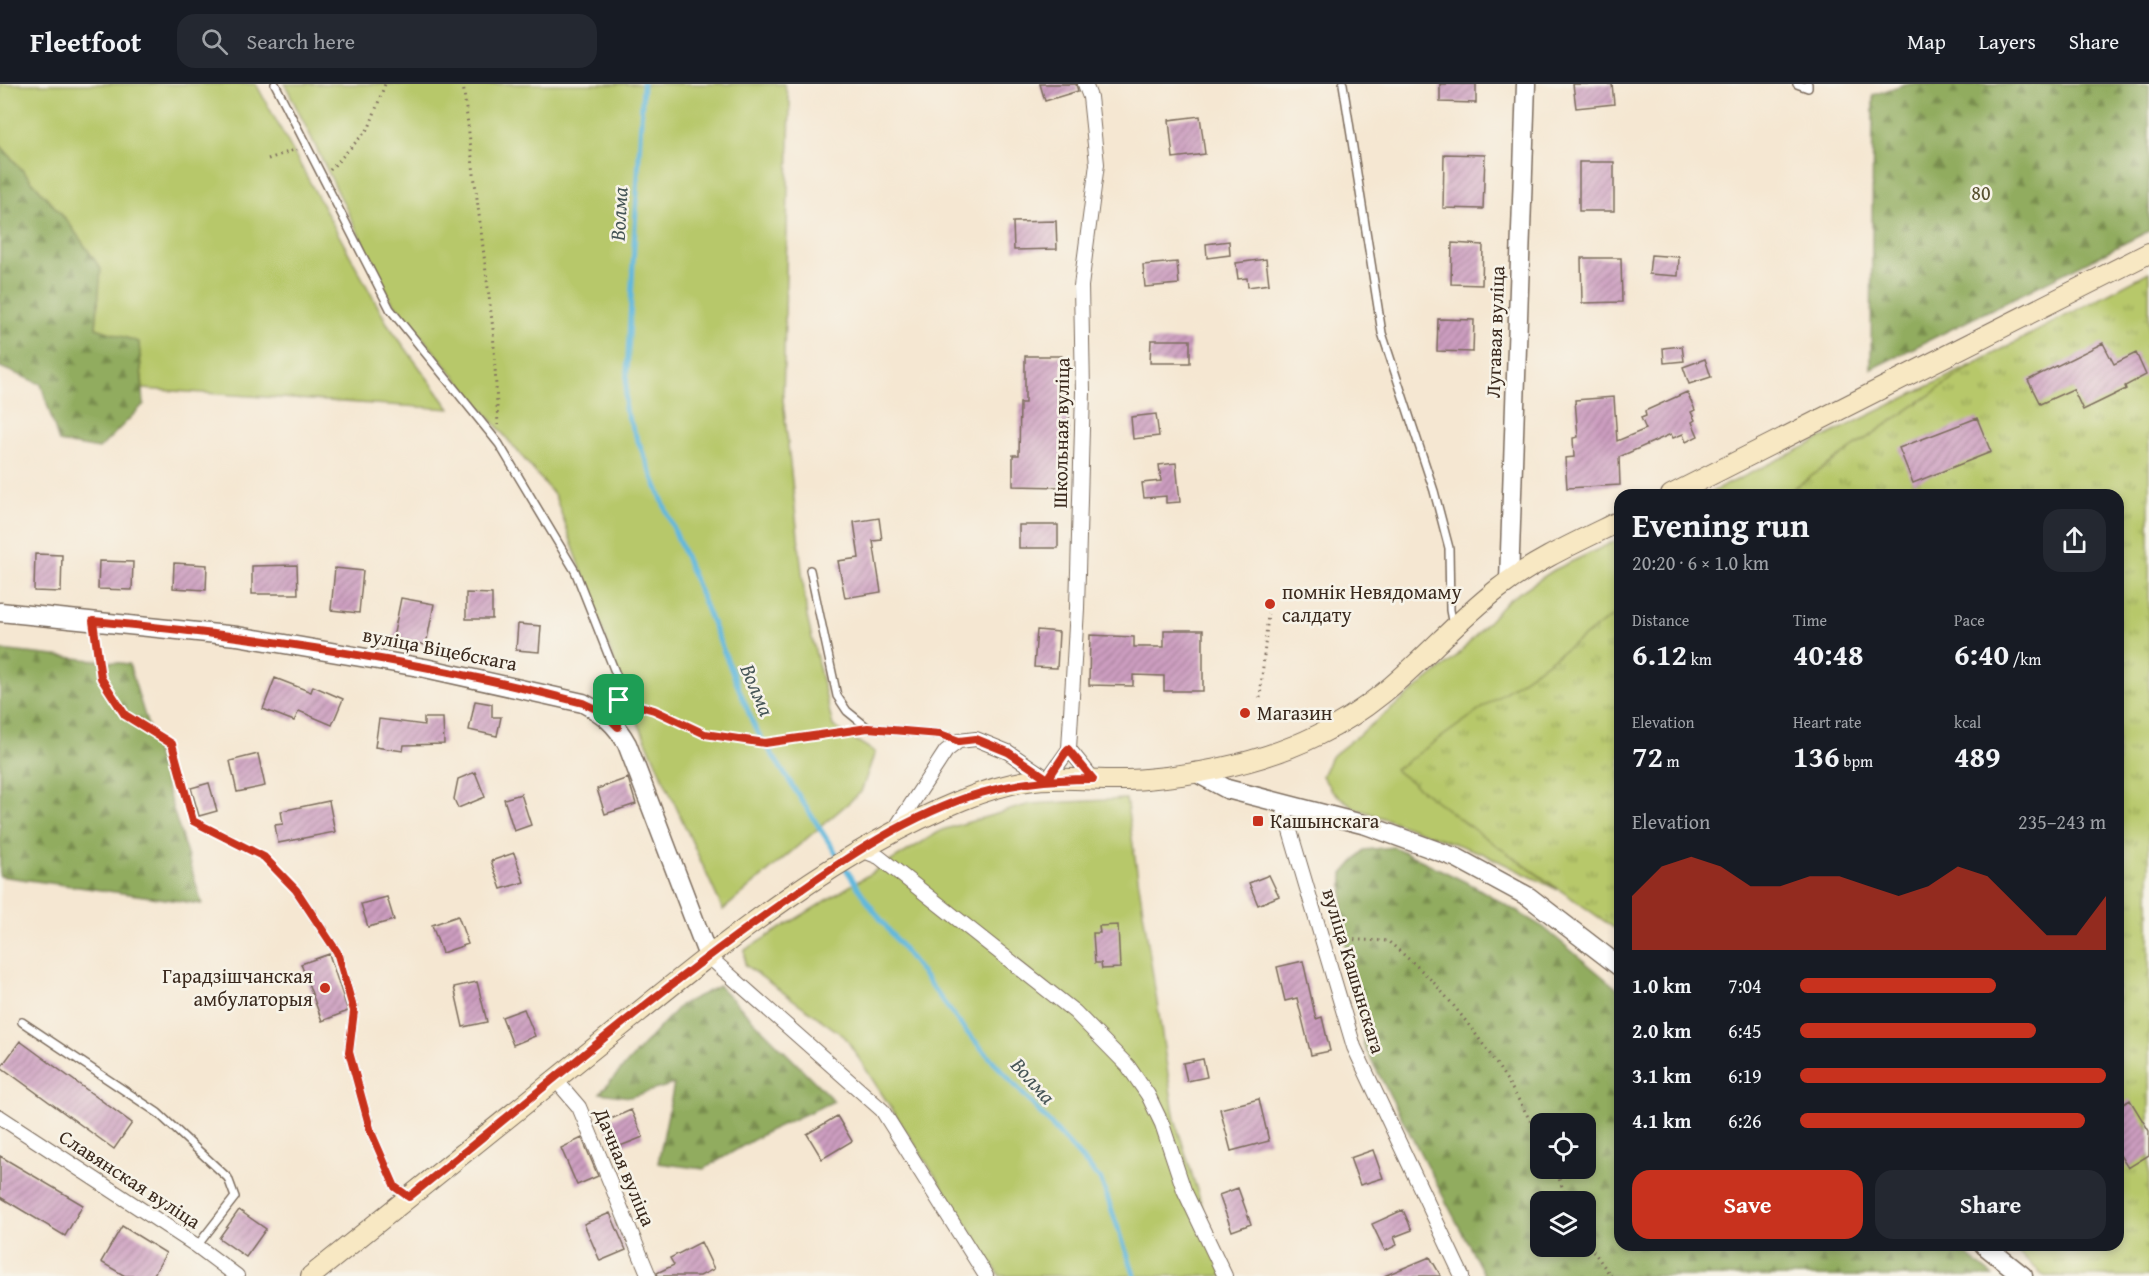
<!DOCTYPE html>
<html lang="en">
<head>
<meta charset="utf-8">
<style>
  body { margin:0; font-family:"Gentium Book Plus",serif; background:#242831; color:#f1f3f6; height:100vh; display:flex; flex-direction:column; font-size:22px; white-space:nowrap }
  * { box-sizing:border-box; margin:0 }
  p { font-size:20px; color:#9ea1a6 }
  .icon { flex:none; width:33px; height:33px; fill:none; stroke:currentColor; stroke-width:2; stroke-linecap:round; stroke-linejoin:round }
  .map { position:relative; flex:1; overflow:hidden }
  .sheet { position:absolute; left:1614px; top:405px; width:510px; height:762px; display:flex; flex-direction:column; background:#171b24; border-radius:18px; box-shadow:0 3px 9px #0003 }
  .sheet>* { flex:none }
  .buttons { position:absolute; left:1530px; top:1029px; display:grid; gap:12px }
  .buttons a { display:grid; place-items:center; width:66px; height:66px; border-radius:12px; background:#171b24; box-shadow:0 3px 9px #0003; font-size:30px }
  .pin { position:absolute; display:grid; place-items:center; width:51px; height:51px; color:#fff; margin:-26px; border-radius:12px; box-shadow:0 3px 9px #0006 }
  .round { display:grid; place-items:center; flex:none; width:63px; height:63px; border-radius:18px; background:#242831 }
  .summary { display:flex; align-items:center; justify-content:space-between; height:102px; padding:0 18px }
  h1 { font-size:33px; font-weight:600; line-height:45px }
  .metrics { display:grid; grid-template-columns:repeat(3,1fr); gap:9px; height:102px; padding:6px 18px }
  .metrics div { display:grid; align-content:center }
  .metrics b { font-size:30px; font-weight:600 }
  .metrics small { font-size:16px; font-weight:400 }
  .metrics p { font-size:16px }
  .chart { height:168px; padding:12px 18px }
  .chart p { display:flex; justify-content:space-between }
  .chart svg { width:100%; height:108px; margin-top:6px; fill:#c8321e; opacity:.7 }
  .button { display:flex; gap:12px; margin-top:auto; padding:12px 18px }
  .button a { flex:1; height:69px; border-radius:18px; background:#c8321e; color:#fff; font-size:24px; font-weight:600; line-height:69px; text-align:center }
  .button a+a { background:#242831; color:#f1f3f6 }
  ul { padding:0 18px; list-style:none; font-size:20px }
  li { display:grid; grid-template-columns:96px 72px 1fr; align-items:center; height:45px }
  li i { height:15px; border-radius:8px; background:#c8321e }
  header { display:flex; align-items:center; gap:36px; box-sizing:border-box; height:84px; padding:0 30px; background:#171b24; border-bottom:2px solid #363941 }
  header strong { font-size:28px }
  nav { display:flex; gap:33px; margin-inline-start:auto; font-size:21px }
  .search { width:420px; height:54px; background:#242831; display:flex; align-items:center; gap:15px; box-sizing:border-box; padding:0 21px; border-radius:18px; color:#9ea1a6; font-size:22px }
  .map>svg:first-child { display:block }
</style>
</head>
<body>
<header>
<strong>Fleetfoot</strong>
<div class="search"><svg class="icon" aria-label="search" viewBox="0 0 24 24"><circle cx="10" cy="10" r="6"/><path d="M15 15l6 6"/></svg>Search here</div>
<nav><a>Map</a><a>Layers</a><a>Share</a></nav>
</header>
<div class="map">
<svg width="2149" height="1192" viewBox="0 0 2149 1192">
  <defs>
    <pattern id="forest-firs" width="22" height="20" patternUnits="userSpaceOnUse" patternTransform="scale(1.5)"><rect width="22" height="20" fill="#91ac5f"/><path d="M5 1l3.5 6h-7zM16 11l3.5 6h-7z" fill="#788c4e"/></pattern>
    <pattern id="park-tufts" width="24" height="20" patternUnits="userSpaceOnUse" patternTransform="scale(1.5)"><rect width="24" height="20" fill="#b7c86b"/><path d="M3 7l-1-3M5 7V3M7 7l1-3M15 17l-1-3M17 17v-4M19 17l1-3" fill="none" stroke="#96a357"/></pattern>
    <pattern id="building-hatch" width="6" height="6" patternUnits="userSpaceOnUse" patternTransform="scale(1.5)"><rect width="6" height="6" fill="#cc9dc0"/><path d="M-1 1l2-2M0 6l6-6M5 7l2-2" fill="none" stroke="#a7809b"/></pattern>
  </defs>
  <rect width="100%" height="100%" fill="#f7f3e8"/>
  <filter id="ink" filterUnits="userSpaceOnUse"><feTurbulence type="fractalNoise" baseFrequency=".0167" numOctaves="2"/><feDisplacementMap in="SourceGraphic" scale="12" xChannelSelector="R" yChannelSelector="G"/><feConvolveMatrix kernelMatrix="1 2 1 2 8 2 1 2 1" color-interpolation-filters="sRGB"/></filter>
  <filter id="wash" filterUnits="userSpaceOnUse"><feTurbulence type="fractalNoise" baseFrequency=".008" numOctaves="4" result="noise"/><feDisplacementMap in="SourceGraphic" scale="24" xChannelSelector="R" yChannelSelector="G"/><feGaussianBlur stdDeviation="1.35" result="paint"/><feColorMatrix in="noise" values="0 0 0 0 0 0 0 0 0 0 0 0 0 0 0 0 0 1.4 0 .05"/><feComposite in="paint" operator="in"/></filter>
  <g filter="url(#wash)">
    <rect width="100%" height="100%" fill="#f5e7d2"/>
    <!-- green -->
    <path fill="#b7c86b" stroke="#797944" stroke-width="1.5" d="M0,0h256l131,239 63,86 -307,-20 -5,-47 -42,-14 4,-59 -32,-47 -68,-77z
      M285,0h499l6,19 -7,297 24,217 26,109 42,26 -14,40 -138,118 -95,-209 -73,-205 -164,-196z
      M1978,278l-194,133h-78z
      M1620,455v72l-224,159 162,120 -74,-36 -129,-46 -23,-17 -10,-15 9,-19 124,-99 53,-58 46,-30z
      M1126,715l49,321 49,156h-224l-155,-239 -100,-72v-15l197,-120 88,-26z"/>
    <!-- forest -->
    <path fill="url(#forest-firs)" stroke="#666b3e" stroke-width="1.5" fill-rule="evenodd" d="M1905,0h244v147l-278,138 2,-274z
      M0,61l68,77 33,47 -5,59 43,14 5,62 -45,45 -40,-7 -18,-58 -41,-17z
      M0,566l129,14 73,240 -202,-28z
      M1394,763l80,39 69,41 77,64v254h334l39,31h-508l-121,-230 -22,-121 1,-51 21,-24zM1540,1040h46v44h-46zM1540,1118h46v44h-46z
      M719,902l115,115 -66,30 -64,38 -46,-6 16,-79 -44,13 -30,-4 80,-88z"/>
    <!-- park -->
    <path fill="url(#park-tufts)" stroke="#797944" stroke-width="1.5" d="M2149,188v1004h-104l-37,-31h110v-750h-334l194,-133z
      M1620,527v321l-147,-103 -78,-59z"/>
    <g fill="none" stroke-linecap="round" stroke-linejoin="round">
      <!-- stream -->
      <path stroke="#60b8dd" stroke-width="5" d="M643,0l-18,325 130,319 84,130
        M844,782l25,38 95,125 137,151 34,96"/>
    </g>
    <g id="blocks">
      <!-- building -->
      <path fill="url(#building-hatch)" d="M1040,0h36l2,7 -33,10z
        M1440,0h36v19l-36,-1z
        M1573,0h39l2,20 -38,4z
        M1200,32l5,38 -32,4 -4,-38z
        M1444,70l41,1 -2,54 -40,-1z
        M1579,78h35v49h-35z
        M1056,137l1,28 -43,1 -1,-28z
        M1229,157l1,14 -23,3 -1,-14z
        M1452,159l31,2 -1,40 -31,-1z
        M1651,171l28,2 -1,19 -29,-2z
        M1581,174h40l1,44 -40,1z
        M1266,175l3,25 -21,3 -1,-9 -9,1 -2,-16z
        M1177,178l2,22 -34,3 -2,-22z
        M1438,235l36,1 -1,32 -36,-1z
        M1151,256h39v23h-40z
        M2103,259l11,21 22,-11 10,22 -21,11 1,3 -43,21 -10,-21 -33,15 -12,-24z
        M1682,262l2,15 -20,2 -1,-15z
        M1025,272h37v47h7v33h-7v51l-49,-1v-31h6l1,-52h5z
        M1705,275l6,18 -22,7 -6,-17z
        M1687,308l8,18 -4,2 4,8 -3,2 6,14 -12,6 -3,-8 -10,4 -2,-4 -52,23 1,28 -53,3 -2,-30 9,-1 -1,-19 5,-1 -3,-37 39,-3 3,44 29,-12 -5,-11 5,-2 -1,-5z
        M1156,330l3,22 -26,3 -2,-22z
        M1977,334l14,34 -78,31 -14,-35z
        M1176,379l4,39 -14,1v-7l-22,2 -2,-15 19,-2 -2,-16z
        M879,434l3,22 -9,1 8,51 -36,6 -7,-37 21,-3 -5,-36z
        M1019,441h39v23h-39z
        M35,470l27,1 -1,37 -27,-1z
        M99,477l34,1 -1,28 -34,-1z
        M174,479l33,2 -1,25 -33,-2z
        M297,481l1,29h-46v-28z
        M335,484l28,3 -4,42 -28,-3z
        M466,509l26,1v25h-26z
        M401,514l33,6 -8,41 -33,-7z
        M518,540l23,2 -2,26 -23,-2z
        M1037,546l22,2 -2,36 -23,-1z
        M1164,546h39v61h-39v-15l-31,-1v11l-44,-1 1,-50 44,2v10h30z
        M275,594l36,14 2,-6 30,13 -11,26 -33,-14 -5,10 -31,-12z
        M475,617l17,3v13h9l-4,19 -28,-6z
        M424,634h19l1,26 -40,1 -1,6 -28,-4 4,-28 45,6z
        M258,670l7,32 -28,6 -7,-31z
        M475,688l10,25 -27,11 -4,-9 4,-20z
        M628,694l8,26 -31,10 -8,-25z
        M209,699l8,28 -18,5 -8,-28z
        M521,710l10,31 -17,6 -10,-32z
        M329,717l6,31 -57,11 -3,-18 8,-1 -2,-13z
        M514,769l10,29 -23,7 -10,-28z
        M1269,791l10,21 -21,9 -9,-22z
        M387,813l7,23 -26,7 -7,-23z
        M458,832l10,28 -26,9 -10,-28z
        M1118,841l2,43 -18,1 -1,-6h-6l-2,-30h7l-1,-7z
        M329,870l19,57 -26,10 -21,-57z
        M1303,877l13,58 6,-2 8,34 -19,4 -14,-57 -12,3 -8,-34z
        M477,898l10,40 -24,5 -9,-40z
        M524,925l11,27 -22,9 -11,-28z
        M20,957l112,82 -18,26 -113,-82z
        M1203,975l4,18 -20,4 -4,-18z
        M1259,1015l10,42 -38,10 -11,-42z
        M2130,1016l19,31v24l-21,13 -10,-16v-45z
        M631,1026l12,27 -28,11 -11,-26z
        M837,1032l15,25 -30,18 -15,-25z
        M582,1054l16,38 -21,9 -16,-37z
        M1373,1066l10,28 -23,7 -10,-27z
        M0,1072l83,49 -18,31 -65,-39z
        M1238,1104l13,36 -19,7 -13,-36z
        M239,1126l27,19 -20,28 -27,-19z
        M1403,1126l9,20 -18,7 3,8 -12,6 -13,-27z
        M610,1129l16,37 -26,11 -16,-37z
        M122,1142l44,27 -13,23h-28l-24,-14z
        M701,1158l13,27 -14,7h-42l-1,-3 17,-8 -4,-7z
        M1430,1173l11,19h-57z"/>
    </g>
  </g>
  <g filter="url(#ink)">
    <use href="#blocks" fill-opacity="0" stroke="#7c6c5d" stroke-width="1.5"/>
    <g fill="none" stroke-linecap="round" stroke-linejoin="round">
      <defs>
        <path id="service" d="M275,0l115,225 109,135 76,127 42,106 1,47
          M1343,0l39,249 52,158 15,57 1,62 3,16
          M1797,0l11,4v-4
          M810,486l27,126 10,15 21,17 72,6 19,7
          M296,806l41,62 17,59 -5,41 22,80 24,55 12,8
          M22,938l136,91 70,65 7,19 -38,49"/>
        <path id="minor" d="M1069,665l24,30
          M1282,720l72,243 108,229
          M895,745l51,-78 13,-10 17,-2 32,13 40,27 21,-30 8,-141 6,-216 -2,-106 16,-122 -7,-67 -5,-13
          M861,766l18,7 196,155 53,54 20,29 14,29 22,66 41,86
          M708,872l174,154 104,166
          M555,995l24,28 70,169
          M0,1033l197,129 40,30"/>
        <path id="tertiary" d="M1509,497l17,-497
          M0,528l237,24 188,32 158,35c21,11 33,21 44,41l81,212
          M1195,688l32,17 139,36 91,33 72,39 91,70
          M1984,1161l39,31"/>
        <path id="secondary" d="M1671,411l478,-242
          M311,1192c99,-80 198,-160 297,-239 110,-89 222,-183 354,-237 27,-11 61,-21 90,-21 31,-1 63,3 94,0 57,-5 120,-18 172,-44 77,-37 115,-95 180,-146 36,-28 81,-48 122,-68"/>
      </defs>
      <!-- service casing -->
      <use href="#service" stroke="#7c6c5d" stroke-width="10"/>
      <!-- minor casing -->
      <use href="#minor" stroke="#7c6c5d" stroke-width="16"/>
      <!-- tertiary casing -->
      <use href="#tertiary" stroke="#7c6c5d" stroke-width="21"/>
      <!-- secondary casing -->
      <use href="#secondary" stroke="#7c6c5d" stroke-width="22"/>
      <!-- path -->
      <path stroke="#7c6c5d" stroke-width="3" stroke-dasharray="1.5 4.5" stroke-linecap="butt" d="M463,0l30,245 5,96
        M268,75l29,-10
        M330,86l39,-42 16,-44
        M95,553l6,41 24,37 47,29 21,77 71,36 24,25
        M1260,614l8,-84
        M629,619c26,7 49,21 75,30 18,7 41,8 61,10l89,-12
        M1336,855l52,2c16,14 33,28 47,43 42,47 78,101 105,156
        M1555,1084l13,34
        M1586,1157l25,35"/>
      <!-- service -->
      <use href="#service" stroke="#fff" stroke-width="7"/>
      <!-- minor -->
      <use href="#minor" stroke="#fff" stroke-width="14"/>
      <!-- tertiary -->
      <use href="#tertiary" stroke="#fff" stroke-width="18"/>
      <!-- secondary -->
      <use href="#secondary" stroke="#f8e8c3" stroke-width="20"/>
    </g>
  </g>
  <g fill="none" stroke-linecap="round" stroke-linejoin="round" filter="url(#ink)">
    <defs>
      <path id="route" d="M619,616l-1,27 -14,-14 -21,-10c-160,-42 -326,-67 -490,-82l8,57 24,37 47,29 21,77 71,36 32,33 41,62 17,59 -5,41 22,80 24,55 14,10c119,-96 235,-196 359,-284 63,-45 127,-91 200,-116 42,-14 81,-18 125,-18l-25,-30 -20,30 -40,-27 -32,-13 -17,2 -19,-7 -72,-6 -103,15 -60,-9 -51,-24 -35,-10"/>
    </defs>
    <!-- route casing -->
    <use href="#route" stroke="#fff" stroke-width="12"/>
    <!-- route -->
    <use href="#route" stroke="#c8321e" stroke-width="8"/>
  </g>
  <!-- markers -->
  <g fill="#c8321e" stroke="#f7f3e8" stroke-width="2">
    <circle cx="1270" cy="520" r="6"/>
    <circle cx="1245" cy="629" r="6"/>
    <rect x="1252" y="731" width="12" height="12" rx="3"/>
    <circle cx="325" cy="904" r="6"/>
  </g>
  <g text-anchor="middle" stroke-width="5" stroke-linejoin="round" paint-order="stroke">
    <!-- park labels -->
    <g font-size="20" fill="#5a5231" stroke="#f7f3e8">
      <text x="1981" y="116">80</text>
    </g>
    <!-- street labels -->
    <g font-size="20" fill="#3b2a1e" stroke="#f7f3e8">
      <text transform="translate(1495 248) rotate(-88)" y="7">Лугавая вуліца</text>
      <text transform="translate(1061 349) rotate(-89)" y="7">Школьная вуліца</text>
      <text transform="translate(440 565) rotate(11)" y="7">вуліца Віцебскага</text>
      <text transform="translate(1354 887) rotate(73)" y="7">вуліца Кашынскага</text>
      <text transform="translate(625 1083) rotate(67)" y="7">Дачная вуліца</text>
      <text transform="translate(130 1095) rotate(33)" y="7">Славянская вуліца</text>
    </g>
    <!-- poi labels -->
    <g font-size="20" fill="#3b2a1e" stroke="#f7f3e8" text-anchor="start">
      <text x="1282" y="515">помнік Невядомаму<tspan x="1282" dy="23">салдату</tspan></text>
      <text x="1257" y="636">Магазин</text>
      <text x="1270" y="744">Кашынскага</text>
      <text x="313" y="899" text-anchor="end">Гарадзішчанская<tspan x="313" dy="23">амбулаторыя</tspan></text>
    </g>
    <!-- water labels -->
    <g font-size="21" font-style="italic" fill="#465557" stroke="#f7f3e8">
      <text transform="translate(619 130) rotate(-87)" y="7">Волма</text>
      <text transform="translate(757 606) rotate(67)" y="7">Волма</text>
      <text transform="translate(1033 997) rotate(48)" y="7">Волма</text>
    </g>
  </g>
</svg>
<div class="buttons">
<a><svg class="icon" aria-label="locate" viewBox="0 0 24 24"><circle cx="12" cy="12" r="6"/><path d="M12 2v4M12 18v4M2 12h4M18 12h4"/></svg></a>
<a><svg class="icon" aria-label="layers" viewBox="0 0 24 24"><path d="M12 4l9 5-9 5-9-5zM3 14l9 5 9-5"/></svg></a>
</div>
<div class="pin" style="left:619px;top:616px;background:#1e9e55"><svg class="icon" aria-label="arrive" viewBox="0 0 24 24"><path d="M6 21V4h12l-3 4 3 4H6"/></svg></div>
<section class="sheet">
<div class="summary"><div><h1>Evening run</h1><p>20:20 · 6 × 1.0 km</p></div><a class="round"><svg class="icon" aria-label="share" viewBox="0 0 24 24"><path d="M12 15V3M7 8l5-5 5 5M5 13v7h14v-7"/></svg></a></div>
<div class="metrics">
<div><p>Distance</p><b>6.12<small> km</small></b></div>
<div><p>Time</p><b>40:48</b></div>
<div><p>Pace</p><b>6:40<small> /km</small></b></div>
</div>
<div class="metrics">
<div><p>Elevation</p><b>72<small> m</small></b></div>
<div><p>Heart rate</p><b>136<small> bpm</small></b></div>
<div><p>kcal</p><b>489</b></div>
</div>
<div class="chart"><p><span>Elevation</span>235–243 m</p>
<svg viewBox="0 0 160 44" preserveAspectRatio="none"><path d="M0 44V22L10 10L20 6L30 10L40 18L50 18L60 14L70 14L80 18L90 22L100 18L110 10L120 14L130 26L140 38L150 38L160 22V44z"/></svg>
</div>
<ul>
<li><b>1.0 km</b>7:04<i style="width:64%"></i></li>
<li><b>2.0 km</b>6:45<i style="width:77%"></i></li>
<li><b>3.1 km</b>6:19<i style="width:100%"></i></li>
<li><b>4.1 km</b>6:26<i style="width:93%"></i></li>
</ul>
<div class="button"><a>Save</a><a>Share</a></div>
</section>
</div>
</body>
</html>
